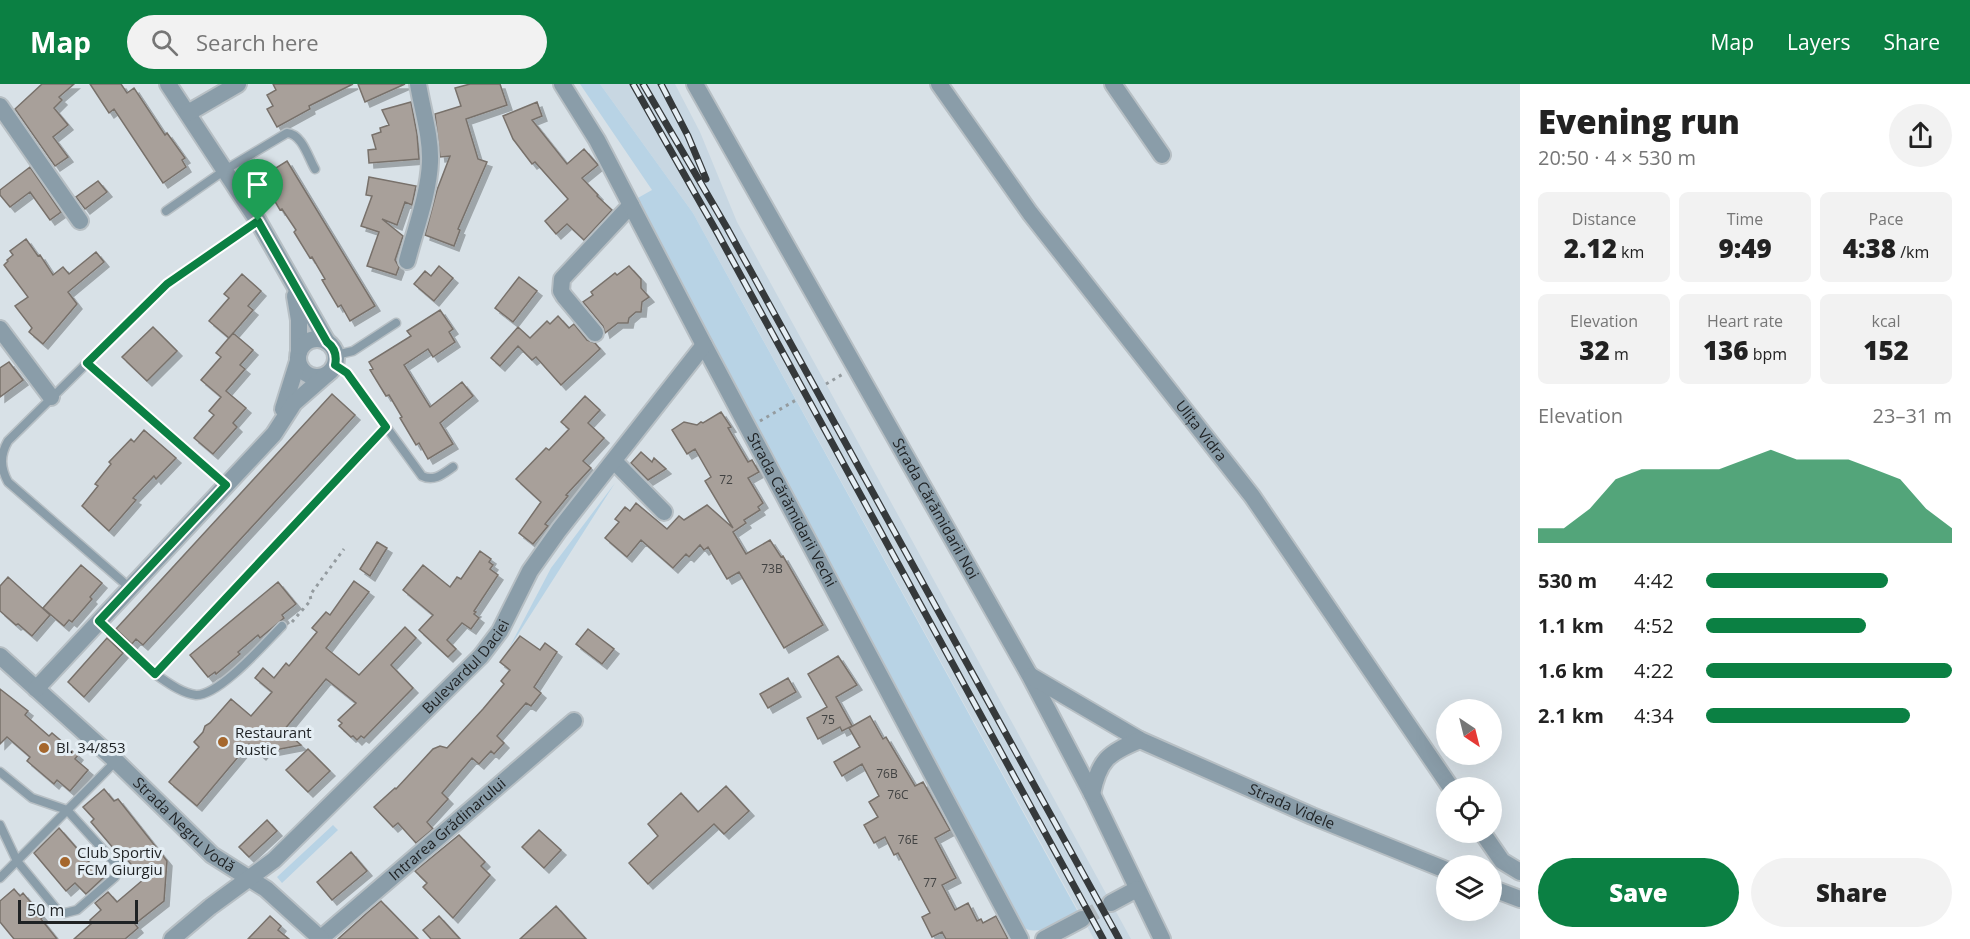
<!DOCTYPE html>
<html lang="en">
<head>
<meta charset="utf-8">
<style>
  body { margin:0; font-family:"Open Sans",sans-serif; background:#f2f2f2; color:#222; height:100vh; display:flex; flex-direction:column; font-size:22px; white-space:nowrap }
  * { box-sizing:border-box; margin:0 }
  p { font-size:20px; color:#767676 }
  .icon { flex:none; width:33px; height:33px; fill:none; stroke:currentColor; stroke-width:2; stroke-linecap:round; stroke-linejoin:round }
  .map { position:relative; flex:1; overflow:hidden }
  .drawer { display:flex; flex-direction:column; background:#fff; width:450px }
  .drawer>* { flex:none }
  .needle { width:39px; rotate:145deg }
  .controls { position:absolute; left:1436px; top:615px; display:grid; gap:12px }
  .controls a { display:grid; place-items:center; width:66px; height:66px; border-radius:50%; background:#fff; box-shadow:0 6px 24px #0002; font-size:30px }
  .scale { position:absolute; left:18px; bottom:15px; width:120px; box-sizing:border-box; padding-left:6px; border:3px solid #1f2224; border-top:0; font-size:16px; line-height:21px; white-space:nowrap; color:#1f2224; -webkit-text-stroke:4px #e5eef4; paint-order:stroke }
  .pin { position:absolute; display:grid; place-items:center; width:51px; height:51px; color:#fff; margin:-62px -26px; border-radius:50% 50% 50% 0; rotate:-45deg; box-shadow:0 0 6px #0007 }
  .pin .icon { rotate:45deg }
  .round { display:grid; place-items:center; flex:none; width:63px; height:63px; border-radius:32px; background:#f2f2f2 }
  .summary { display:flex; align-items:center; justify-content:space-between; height:102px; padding:0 18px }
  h1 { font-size:33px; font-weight:800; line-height:45px }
  .metrics { display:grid; grid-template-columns:repeat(3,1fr); gap:9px; height:102px; padding:6px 18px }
  .metrics div { display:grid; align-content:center; border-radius:9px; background:#f2f2f2; text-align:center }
  .metrics b { font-size:26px; font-weight:800 }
  .metrics small { font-size:16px; font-weight:400 }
  .metrics p { font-size:16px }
  .chart { height:168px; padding:12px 18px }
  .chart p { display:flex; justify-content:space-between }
  .chart svg { width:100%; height:108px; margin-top:6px; fill:#0b8043; opacity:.7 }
  .cta { display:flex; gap:12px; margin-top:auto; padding:12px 18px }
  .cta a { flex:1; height:69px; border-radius:36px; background:#0b8043; color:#fff; font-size:24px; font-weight:800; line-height:69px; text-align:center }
  .cta a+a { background:#f2f2f2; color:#222 }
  ul { padding:0 18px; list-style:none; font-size:20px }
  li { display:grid; grid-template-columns:96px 72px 1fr; align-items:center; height:45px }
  li i { height:15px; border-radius:8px; background:#0b8043 }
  header { display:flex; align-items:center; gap:36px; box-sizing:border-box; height:84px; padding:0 30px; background:#0b8043; color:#fff }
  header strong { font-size:28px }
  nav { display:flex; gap:33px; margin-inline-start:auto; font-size:21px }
  .search { width:420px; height:54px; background:#f2f2f2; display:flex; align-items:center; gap:15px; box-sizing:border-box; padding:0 21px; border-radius:33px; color:#767676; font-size:22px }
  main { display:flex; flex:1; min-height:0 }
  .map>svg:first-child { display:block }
</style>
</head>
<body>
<header>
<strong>Map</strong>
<div class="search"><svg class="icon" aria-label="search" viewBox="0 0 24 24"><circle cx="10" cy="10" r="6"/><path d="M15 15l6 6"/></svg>Search here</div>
<nav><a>Map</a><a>Layers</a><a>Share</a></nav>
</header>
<main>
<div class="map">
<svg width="1520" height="855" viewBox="0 0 1520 855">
  <defs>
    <filter id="shadow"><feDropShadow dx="5" dy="5" stdDeviation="0" flood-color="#0004"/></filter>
  </defs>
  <rect width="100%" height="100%" fill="#d8e1e7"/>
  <!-- built -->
  <path fill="#c8d7e2" d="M600,0h75l25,48 37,90 394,717h-37l-401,-726z"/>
  <!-- green -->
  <path fill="#b8d3e5" d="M580,0h20l93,129 385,699c-15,8 -42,27 -56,14l-386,-727 16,-9z
    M615,399l-107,167 43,-82z
    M333,741l5,5 -56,53 -5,-6z"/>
  <!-- building -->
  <path fill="#a8a09a" stroke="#78716b" stroke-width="1.5" filter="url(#shadow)" d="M42,0h32l-15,13 3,3 -8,8 14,17 -15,12 15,20 -13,9 -40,-57z
    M90,0h31l6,9 7,-5 31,47 2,-2 18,25 -3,2 4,7 -23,16 -49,-74 -5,4z
    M273,0h80l-44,22 1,3 -33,18 -10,-18 6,-3 -6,-11 9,-5z
    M358,0h47l-40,18z
    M470,0h30l7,21 -41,14 12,40 9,3 -29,67 2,1 -6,16 -29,-11 12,-45 13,-34 -10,1 -5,-43 26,-8 -6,-18z
    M411,18l6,32 2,25 -50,4 -1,-13 8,-1 -4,-14 9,-3 -1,-4 9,-3 -7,-15z
    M537,18l5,14 -10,4 35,44 17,-15 14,16 -16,13 16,17 -1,1 15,14 -28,30 -17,-16 -11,10 -11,-13 23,-22 -33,-37 -3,2 -19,-25 -10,-23z
    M287,77l88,145 -25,15 -9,-16 -3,2 -16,-27 3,-1 -13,-22 -2,1 -16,-26 2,-2 -14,-21 -2,1 -16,-27 3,-1 -4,-6z
    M30,83l31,45 -11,8 -20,-28 -20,15 -10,-12v-5z
    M369,93l47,9 -4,19 -7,-3 -8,23 -15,-6 21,17 -8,24 4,7 -3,8 -29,-9 12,-34 -18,-6 11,-30 -6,-1z
    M98,97l9,11 -22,17 -9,-12z
    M26,155l12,17 2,-1 13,20 10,-8 6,7 27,-22 8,10 -36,30 9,12 -34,40 -14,-12 3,-4 -17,-22 13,-9 -24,-32 4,-4 -1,-1 6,-5 -3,-4z
    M439,182l14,12 -19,23 -20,-17 11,-13 6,5z
    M629,182l12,13v9l8,9 -7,5 -1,10h-5l-7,6 -1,5h-10l-13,10 -2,-7 -20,-24 10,-7 -2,-3 24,-19 2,2z
    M242,190l19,17 -13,15 5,4 -24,28 -20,-17 20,-23 -5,-4z
    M519,193l18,14 -24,31 -18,-14z
    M440,226l13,19 -4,3 6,10 -22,15 -5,-8 -24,16 26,42 32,-25 11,14 -33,27 13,21 -25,15 -9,-16 -3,2 -16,-27 2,-1 -13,-22 -3,1 -16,-26 3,-1 -4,-7 42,-26 -4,-5z
    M558,232l11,12 5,-4 13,16 8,3 5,6 -39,36 -25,-28 -4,3 -14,-14 -18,20 -9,-8 27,-31 12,11 17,-17 3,3z
    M153,243l24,24 -30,30 -25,-24z
    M233,249l20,17 -13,15 5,4 -19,22 20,17 -13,15 4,4 -24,27 -19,-16 20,-23 -5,-4 12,-14 -20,-17 20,-23 -5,-4z
    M9,278l14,18 -23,17v-29z
    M332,310l23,21 -212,230 -7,-6 -4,5 -16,-15z
    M585,312l15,14 -12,13 16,15 -21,23 8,7 -25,27 2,1 -23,28 3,2 -15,18 -14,-11 22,-31 -25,-23 30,-31 3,2 20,-21 -8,-7z
    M721,328l10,15 -3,1 20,34 4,-2 7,12 -11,6 15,25 -5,4 2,3 -16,10 2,3 -13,9 13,22 24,-14 11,17 2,-1 40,69 -39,23 -45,-76 -12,7 -19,-32 -4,3 -4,-5 -11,12 -3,-3 -13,14 -32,-28 -14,17 -22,-19 14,-16 -4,-3 10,-12 5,4 6,-8 31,26 12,-13 5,4 23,-15 26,23 -28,-47 6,-4 -16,-28 -8,5 -15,-24 12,-8 13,3 4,-3 2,1z
    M144,346l32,28 -20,21 -2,-3 -21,22 3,2 -27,31 -27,-25 16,-20 -3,-2 16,-20 -2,-2 22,-23 3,3z
    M641,368l11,10 2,-4 12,11 -18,11 -17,-17z
    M377,458l10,6 -17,28 -10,-7z
    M480,467l11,8 -2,3 4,3 -3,4 8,6 -24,36 2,1 -2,2 5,4 -8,11 -9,-6 -15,17 9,9 -8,8 -29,-27 14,-15 -30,-25 20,-25 27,22 7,-10 4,2z
    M81,481l21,18 -12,14 2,2 -20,23 -3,-2 -5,6 -21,-18z
    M8,493l42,38 -18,21 -14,-12 -2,1 -16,-14v-25z
    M354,497l15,11 -43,56 33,27 46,-48 11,11 -25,27 22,23 -49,50 -3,-2 -4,4 -4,-4 -2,1 -12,-11 3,-3 -4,-3 18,-17 -30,-24 -42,51 17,15 -26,5 -9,-1 -5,6 -12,-11 -52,62 -28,-24 30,-35 -5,-5 9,-10 2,-6 5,-3 21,-24 20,17 21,-24 -17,-14 8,-10 11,10 12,-15 3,3 28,-34 -5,-4 14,-16 4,3z
    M278,498l18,22 -14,11 2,3 -24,20 -2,-3 -20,17 2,2 -24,20 -1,-2 -7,5 -18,-22z
    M588,545l26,20 -12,15 -26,-20z
    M520,552l20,14 5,-7 12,9 -23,35 7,6 -10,13 -5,-3 -29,33 7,7 -10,11 -3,-3 -12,13 -7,-6 -30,35 6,6 -21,23 6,7 -17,14 -18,-20 -5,4 -19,-20 21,-19 1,1 37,-40 7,-3 7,2 36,-39 21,-25 -3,-3 9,-11 -10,-8z
    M107,554l16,15 -39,44 -16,-15z
    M838,572l19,29 -21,12 16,29 -10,5 -2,-4 -22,12 -11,-21 20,-11 -19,-33z
    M788,594l8,14 -28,16 -8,-14z
    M0,605l28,22 -3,4 24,21 3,-3 26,22 -3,4 13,11 -18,21 -13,-11 -3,4 -27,-23 3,-4 -23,-20 -7,7z
    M870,632l13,23 3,-2 29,49 8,-4 27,48 -15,8 21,40 -14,7 13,25 13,-7 9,18 4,-2 2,4 13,-7 12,23h-62l-4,-7 -10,5 -10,-20 8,-4 -32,-60 -4,2 -9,-18 -11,6 -10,-18 14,-8 -9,-15 10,-6 -17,-32 -20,12 -8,-14 26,-15 -11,-19z
    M308,665l22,22 -22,21 -22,-22z
    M726,702l23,25 -25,23 -10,-10 -66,60 -19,-21 29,-27 -10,-12 33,-31 17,19z
    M104,705l10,12 4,-2 49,62 -3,40 -29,23 3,4 -13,11h-51l18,-16 -2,-3 11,-10 -6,-7 13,-11 9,10 27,-23 -28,-32 -2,2 -23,-27 3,-3 -11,-12z
    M267,736l10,11 -28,26 -10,-10z
    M59,744l44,50 -17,16 -11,-11 -9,8 -32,-38z
    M539,746l22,20 -17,18 -22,-21z
    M459,751l26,27 -4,4 9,9 -37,43 -30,-31 4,-4 -12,-12z
    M351,768l16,19 -35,29 -15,-18z
    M14,805l6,7 3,-3 20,24 -2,2 16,20h-43l-14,-17v-21z
    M381,817l37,38h-80l30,-27z
    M556,822l30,33h-66z
    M270,832l11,10 -3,4 11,9h-41z
    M439,832l21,23h-29l-8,-9z"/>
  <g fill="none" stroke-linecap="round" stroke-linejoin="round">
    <!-- minor-tunnel -->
    <path stroke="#b3bbc0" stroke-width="16" stroke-dasharray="16 8" stroke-linecap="butt" d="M1082,835l29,-16"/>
    <defs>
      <path id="service" d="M166,127l59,-41 62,-37c15,1 21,24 28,36
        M336,271l17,-4 43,-28
        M87,279l139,122
        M335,281l12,8 75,103c12,6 21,-2 31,-9
        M130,504l-122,-106c-8,-15 -8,-27 0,-41l159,-157 91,-63
        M99,538l56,52 231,-247
        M155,590c12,8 26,19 41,21 23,1 69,-52 86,-69
        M0,688l32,26 35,12 49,54 1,5 -2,8 -38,33 -12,3 -7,-2 -41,-50 -17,-36
        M0,794l116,-117"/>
      <g id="minor">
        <path d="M168,0l90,137 69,121"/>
        <path id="s1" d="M695,0l335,592 62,118 70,145"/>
        <path id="s2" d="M939,0l91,129 222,283 199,292"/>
        <path d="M1113,0l49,71"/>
        <path d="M0,22l80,115"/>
        <path d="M188,29l50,-29"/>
        <path d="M407,177c8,-31 22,-68 23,-99 1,-26 -8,-53 -12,-78"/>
        <path d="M295,212l4,24v32"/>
        <path d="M0,245l51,68"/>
        <path d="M595,249l-31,-37 -3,-5 1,-12 69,-74"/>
        <circle cx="317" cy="274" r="19"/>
        <path d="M283,325l15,-48"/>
        <path d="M614,377l50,51"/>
        <path id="s3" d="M0,572l116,105 96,94 38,24"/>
        <path id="s4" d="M1031,592l109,64 172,76 134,54"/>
        <path d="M36,605l238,-255 20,-31 32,-28"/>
        <path d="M1092,710c7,-34 16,-41 48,-54"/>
        <path d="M1482,748l20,29 18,11"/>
        <path d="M1491,804l29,11"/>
        <path d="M1111,819l26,-14"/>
        <path id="s5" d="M320,855l254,-218"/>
        <path d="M1044,855l38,-20"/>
      </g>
      <g id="tertiary">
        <path id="s6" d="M562,0l35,56 107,205 316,594"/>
        <path d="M250,795l16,10 55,50"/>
        <path id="s7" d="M172,855l38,-32 64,-47 207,-204 19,-25 30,-60 29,-41 145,-185"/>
      </g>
    </defs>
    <!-- service casing -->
    <use href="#service" stroke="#b7bfc4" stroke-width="11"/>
    <!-- minor casing -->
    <use href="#minor" stroke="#b7bfc4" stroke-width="20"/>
    <!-- tertiary casing -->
    <use href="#tertiary" stroke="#b7bfc4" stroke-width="20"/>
    <!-- path -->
    <path stroke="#949b9f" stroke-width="3" stroke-dasharray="3 4.5" stroke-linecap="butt" d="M826,300l17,-10
      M760,337l36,-21
      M292,538l19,-22 -1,-5 34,-46"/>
    <!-- service -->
    <use href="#service" stroke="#8a9da9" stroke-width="8"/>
    <!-- minor -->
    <use href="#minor" stroke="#8a9da9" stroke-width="16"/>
    <!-- tertiary -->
    <use href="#tertiary" stroke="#8a9da9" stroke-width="16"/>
    <defs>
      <path id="rail" d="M633,0l85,150 385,705
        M643,0l84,144 392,711
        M661,0l27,52 18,43"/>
    </defs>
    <!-- rail casing -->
    <use href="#rail" stroke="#35393b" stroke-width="7"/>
    <!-- rail -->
    <use href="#rail" stroke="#e5eef4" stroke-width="4.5" stroke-dasharray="14" stroke-linecap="butt"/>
  </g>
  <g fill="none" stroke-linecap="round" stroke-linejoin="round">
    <defs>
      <path id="route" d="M258,137l69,121c8,6 10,14 8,23l12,8 39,54 -231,247 -56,-53 127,-136 -139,-122 80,-79z"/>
    </defs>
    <!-- route casing -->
    <use href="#route" stroke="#fff" stroke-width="12"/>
    <!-- route -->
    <use href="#route" stroke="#0b8043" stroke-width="8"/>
  </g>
  <!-- markers -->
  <g fill="#a5672d" stroke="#e5eef4" stroke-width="2">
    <circle cx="223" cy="658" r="6"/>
    <circle cx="44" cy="664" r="6"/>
    <circle cx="65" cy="778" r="6"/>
  </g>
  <g text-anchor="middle" stroke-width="6" stroke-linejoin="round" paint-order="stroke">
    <!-- number labels -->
    <g font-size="12" fill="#414242">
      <text x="726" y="400">72</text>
      <text x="772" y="489">73B</text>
      <text x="828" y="640">75</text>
      <text x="887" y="694">76B</text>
      <text x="898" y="715">76C</text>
      <text x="908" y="760">76E</text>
      <text x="930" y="803">77</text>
    </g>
    <!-- street labels -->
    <g font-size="15" fill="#1f2224" stroke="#e5eef4">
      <text dy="5" stroke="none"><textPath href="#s2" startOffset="435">Ulița Vidra</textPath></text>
      <text dy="5" stroke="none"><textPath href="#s1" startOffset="488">Strada Cărămidarii Noi</textPath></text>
      <text dy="5" stroke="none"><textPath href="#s6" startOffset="484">Strada Cărămidarii Vechi</textPath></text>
      <text dy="5" stroke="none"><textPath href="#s7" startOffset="402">Bulevardul Daciei</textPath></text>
      <text dy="5" stroke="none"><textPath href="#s4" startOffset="292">Strada Videle</textPath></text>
      <text dy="5" stroke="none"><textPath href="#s3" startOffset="250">Strada Negru Vodă</textPath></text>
      <text dy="5" stroke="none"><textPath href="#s5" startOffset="168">Intrarea Grădinarului</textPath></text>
    </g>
    <!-- poi labels -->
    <g font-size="15" fill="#1f2224" stroke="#e5eef4" text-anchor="start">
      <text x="235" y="654">Restaurant<tspan x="235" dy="17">Rustic</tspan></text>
      <text x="56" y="669">Bl. 34/853</text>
      <text x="77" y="774">Club Sportiv<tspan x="77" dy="17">FCM Giurgiu</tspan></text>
    </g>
  </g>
</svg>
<div class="controls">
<a><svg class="needle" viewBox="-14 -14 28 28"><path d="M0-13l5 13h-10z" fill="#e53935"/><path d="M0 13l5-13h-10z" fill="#767676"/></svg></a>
<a><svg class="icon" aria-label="locate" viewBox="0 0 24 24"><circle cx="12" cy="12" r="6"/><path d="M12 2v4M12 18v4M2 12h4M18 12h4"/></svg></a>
<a><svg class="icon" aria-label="layers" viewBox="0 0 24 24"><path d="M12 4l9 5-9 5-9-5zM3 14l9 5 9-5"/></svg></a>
</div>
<div class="scale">50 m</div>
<div class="pin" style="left:258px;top:137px;background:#1e9e55"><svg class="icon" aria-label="arrive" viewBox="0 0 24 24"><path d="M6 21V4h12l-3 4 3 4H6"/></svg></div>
</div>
<section class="drawer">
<div class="summary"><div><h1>Evening run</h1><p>20:50 · 4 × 530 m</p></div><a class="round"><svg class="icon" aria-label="share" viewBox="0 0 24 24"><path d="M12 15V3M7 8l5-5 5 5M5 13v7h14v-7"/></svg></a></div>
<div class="metrics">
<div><p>Distance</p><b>2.12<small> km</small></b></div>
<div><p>Time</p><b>9:49</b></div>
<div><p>Pace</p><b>4:38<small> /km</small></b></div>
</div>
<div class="metrics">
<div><p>Elevation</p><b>32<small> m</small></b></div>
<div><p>Heart rate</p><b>136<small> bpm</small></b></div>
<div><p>kcal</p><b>152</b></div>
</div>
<div class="chart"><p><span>Elevation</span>23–31 m</p>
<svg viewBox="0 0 160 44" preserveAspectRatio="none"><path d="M0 44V38L10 38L20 30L30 18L40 14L50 14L60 14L70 14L80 10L90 6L100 10L110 10L120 10L130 14L140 18L150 30L160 38V44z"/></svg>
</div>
<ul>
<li><b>530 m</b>4:42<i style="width:74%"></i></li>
<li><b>1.1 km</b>4:52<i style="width:65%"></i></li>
<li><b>1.6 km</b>4:22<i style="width:100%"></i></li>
<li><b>2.1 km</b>4:34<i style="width:83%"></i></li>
</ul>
<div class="cta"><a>Save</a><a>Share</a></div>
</section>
</main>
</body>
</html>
